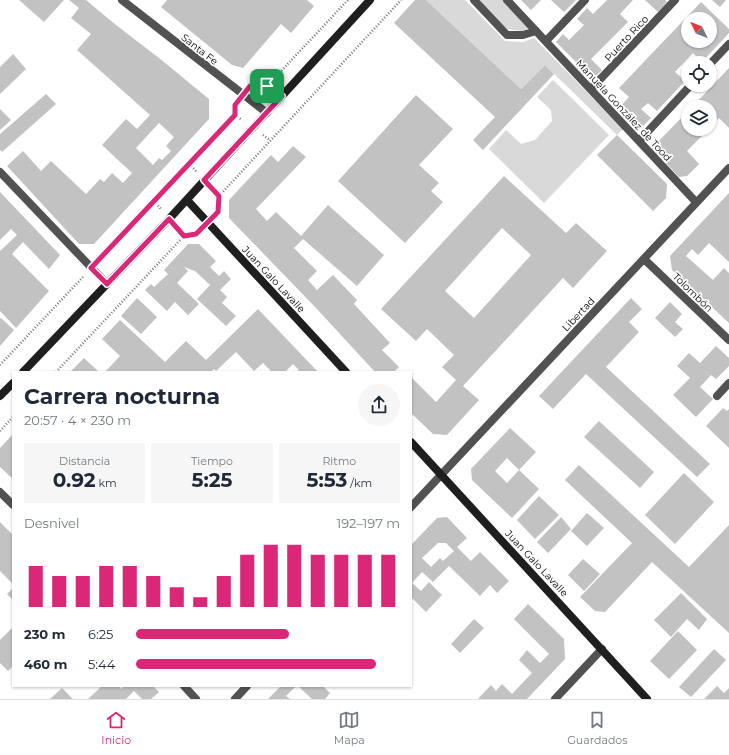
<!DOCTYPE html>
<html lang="es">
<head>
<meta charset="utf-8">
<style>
  body { margin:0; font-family:Montserrat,sans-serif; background:#f6f6f7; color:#1f2937; height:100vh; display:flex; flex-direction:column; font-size:15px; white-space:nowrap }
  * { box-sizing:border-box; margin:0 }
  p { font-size:13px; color:#747a83 }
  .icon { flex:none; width:22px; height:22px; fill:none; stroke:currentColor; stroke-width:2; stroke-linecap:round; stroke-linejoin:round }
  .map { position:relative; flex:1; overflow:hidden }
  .details { position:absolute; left:12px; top:371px; width:400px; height:316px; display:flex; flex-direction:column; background:#fff; border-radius:0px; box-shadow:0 1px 3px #0004 }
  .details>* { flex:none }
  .needle { width:26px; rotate:313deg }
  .fabs { position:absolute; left:681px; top:12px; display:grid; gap:8px }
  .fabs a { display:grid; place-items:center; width:36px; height:36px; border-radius:50%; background:#fff; box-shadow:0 1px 3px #0004; font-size:20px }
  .pin { position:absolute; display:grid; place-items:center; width:34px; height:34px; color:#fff; margin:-17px; border-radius:8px; box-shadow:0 2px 6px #0006 }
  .round { display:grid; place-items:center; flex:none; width:42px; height:42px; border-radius:21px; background:#f6f6f7 }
  .head { display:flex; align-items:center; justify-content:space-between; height:68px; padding:0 12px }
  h1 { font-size:22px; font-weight:700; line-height:30px }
  .metrics { display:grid; grid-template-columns:repeat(3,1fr); gap:6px; height:68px; padding:4px 12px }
  .metrics div { display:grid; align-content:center; border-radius:0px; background:#f6f6f7; text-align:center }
  .metrics b { font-size:20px; font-weight:700 }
  .metrics small { font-size:11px; font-weight:400 }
  .metrics p { font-size:11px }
  .chart { height:112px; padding:8px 12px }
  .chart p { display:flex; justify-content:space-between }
  .chart svg { width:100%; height:72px; margin-top:4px; stroke:#db2777; stroke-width:6 }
  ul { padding:0 12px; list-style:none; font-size:13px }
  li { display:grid; grid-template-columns:64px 48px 1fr; align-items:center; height:30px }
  li i { height:10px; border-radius:5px; background:#db2777 }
  .menu { display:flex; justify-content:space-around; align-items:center; height:56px; border-top:1px solid #e0e1e3; background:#fff; font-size:11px; color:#747a83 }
  .menu a { display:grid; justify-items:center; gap:2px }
  .menu .selected { color:#db2777 }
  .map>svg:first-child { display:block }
</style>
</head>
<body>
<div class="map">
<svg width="729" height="699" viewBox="0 0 729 699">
  <rect width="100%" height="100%" fill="#fff"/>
  <!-- green -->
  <path fill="#d9d9d9" d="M426,0h39l40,41 18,1 11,-4 89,91 -6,6 -72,-70 -24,24z
    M479,0h24l27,28 -8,3 -15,-2z
    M553,80l56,55 -65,68 -55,-54 17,-19 15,14 14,-4 17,-19 -1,-11 -14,-13z"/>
  <!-- building -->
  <path fill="#c2c2c2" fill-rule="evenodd" d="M19,0h45l-20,22z
    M69,0h17l30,25 43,33 50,41v20l-115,125h-15l-72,-78 16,-15 18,20 10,-10 35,33 14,-15 4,3 8,-9 11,10 9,-10 -30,-28 24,-26 11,10 13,-14 -73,-65 14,-16 -20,-16 8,-10zM159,123l15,14 -8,9 5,5 -9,9 -3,-2 -6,7 -17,-17z
    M167,0h140l7,6 -23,27 -10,-9 -38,44 -11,-3 -71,-58z
    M415,0h11l95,89 24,-24 9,9 -71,76 -10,-10 22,-23 -101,-94z
    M521,0h20l-10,10z
    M551,0h25l-12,12z
    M607,0h26l-13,14 8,8 -37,37 11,11 -9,9 -37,-37 7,-8 6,6 15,-15 -7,-6 10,-11 6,6z
    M645,0h20l2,2 -9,10z
    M712,0h14l-6,7z
    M701,2l28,27v4l-27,29 -9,-9 -18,19 10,9 -28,30 -9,-8 -7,6 10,9 -11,11 -21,-21 10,-11 -10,-9zM688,19h22v22h-22z
    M13,54l13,15 -26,25v-27z
    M729,68v60l-10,-10 -9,10v-21h-18z
    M46,94l10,10 -54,48 -2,-2v-16z
    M416,95l37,34 -34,36 20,18 -8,8 12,11 -38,41 -67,-62z
    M0,109l11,11 -11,10z
    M688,111v18h21l-22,22 12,13 -12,12 -8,1 -27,-29z
    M617,135l50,49 -1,14 -13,13 -56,-56z
    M293,146l13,11 -50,52 11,12 9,-9 25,24 27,-31 56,50 -27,31 -54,-47 -9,9 23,23 -9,9 9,10 16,-15 24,25 -3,4 36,39 -8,7 17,17 -5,5h-19l-58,-63 -88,-91v-18l42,-45 7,7z
    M504,176l62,57 10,-10 31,28 -34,37 -10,-10 -100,108 16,14 -32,35 -14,-1 -22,-21v-36l25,25 20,-22 -14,-13 12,-12 -27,-26 -11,12 -35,-32zM502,228l29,27 -57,63 -29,-27z
    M0,192l60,63 -11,14 -26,-27 -11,12 37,37 -33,37 -16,-17v-60l17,-16 -6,-6 -11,11z
    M729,193v69l-20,-19 -11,12 -6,-6 -6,7 27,24 11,-12 5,5v50l-57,-53 -2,-14z
    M188,244h11l17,17 -6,6 9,9 5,-5 7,8 -11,11 7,7 -5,6 14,13 -10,10 -29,-27 13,-14 -15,-14 -11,-4 4,4 -11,12 22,21 -11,11 -13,-13 -8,9 -22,-21 6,-6 3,3 14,-13 -4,-4z
    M137,298l20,19 -16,17 -20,-18z
    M631,298l11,11 -13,13 10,10 -33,35 104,97 -13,13 -111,-103 -33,35 -14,-13z
    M670,302l12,12 -7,8 8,7 -8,8 -20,-19z
    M258,309l60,63h-22l3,-2 -6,-6 -8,8h-13l-9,-9 -9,8 -18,-19 -20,19 -2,-2 -3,3h-106l15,-16 -18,-17 18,-19 45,42 21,-21 20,19z
    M1,318l13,12 -14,16v-27z
    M716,346l13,12v8l-13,13 -5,-4 -11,12 13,12 -17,18 -23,-22 17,-17 -13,-12 12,-13 11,10z
    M84,358l15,14h-29z
    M723,408l4,3 2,-2v39l-23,-22z
    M599,421l55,51 -14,16 -56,-51z
    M510,428l26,24 -17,18 -12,-12 -12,13 12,12 12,-13 20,19 -27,29 -40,-38 -1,-11z
    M13,434v45l-13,-12v-19z
    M579,465l110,102 40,-42v108l-77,-71 -47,50 -10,-1 -15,-14 52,-54 -67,-63z
    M684,473l30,29 -39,42 -30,-29z
    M539,496l20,19 -24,24 -18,-19z
    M587,513l17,15 -17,18 -16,-15z
    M447,517l20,21 -10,9 14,14 9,-9 29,29 -12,12 -7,-8 -10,11 -31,-30 -16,16 -11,-10 -10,11 9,8 8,-9 13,13 -16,17 -15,-15v-52l26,-27zM438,543h8l8,8 -11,10 -3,-3 -9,9 -9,-9z
    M561,517l10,12 -23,24 -11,-11z
    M0,522l13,13v49l-13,-13z
    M583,559l17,15 -16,17 -16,-16z
    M13,588v12l-6,-6z
    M681,593l26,26 -8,11 -12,-11 -16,18 -17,-17z
    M528,604l36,35 1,20 -38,40h-49l13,-14 5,6 6,-7 10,10 20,-21 -13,-13 8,-10 13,13 9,-9 -35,-35z
    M474,619l10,9 -24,25 -9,-9z
    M13,627v39l-5,5 -8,-8v-23z
    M678,631l19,19 -28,29 -19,-18z
    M714,649l12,11 -35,37 -12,-10z
    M102,686h17l2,3 3,-3h29l6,6 -8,7h-9l-8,-8 -8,8h-38z
    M281,686h15l-10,10 4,3h-22z
    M298,686h25l7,7 -5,6h-13z
    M717,686l7,7 5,-5v11h-25z
    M62,688l11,11h-23z"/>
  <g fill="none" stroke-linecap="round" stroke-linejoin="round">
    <!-- path -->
    <path stroke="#747474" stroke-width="2.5" stroke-dasharray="1 2" stroke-linecap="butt" d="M253,86h14l4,3
      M267,86l81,-86
      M236,103l-1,12 7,5
      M263,135l7,5
      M189,164l8,8
      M213,189l6,7 -1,16 -2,3
      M219,196l182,-196
      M154,201l7,8
      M177,228l7,8 12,-2 4,-3
      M100,259l135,-144
      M0,365l83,-88
      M56,372l128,-136
      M0,431l13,-14"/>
    <!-- lane -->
    <path stroke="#525252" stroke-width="8" d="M474,0l33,35h16l13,-4"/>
    <!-- street -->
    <path stroke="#525252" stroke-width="8" d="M122,0l145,113
      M507,0l189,202
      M546,41l39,-41
      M710,64l19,-20
      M591,89l84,-89
      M639,141l52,-56
      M0,172l107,112
      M644,259l85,81
      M717,396l12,-13
      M0,492l13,13
      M411,507l318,-339
      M184,686l12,13
      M235,699l12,-13
      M555,699l47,-50"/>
    <!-- secondary -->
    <path stroke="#1f1f1f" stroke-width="8" d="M187,200l159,172
      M23,372l146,-153 201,-219
      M0,396l13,-13
      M411,442l236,257"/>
  </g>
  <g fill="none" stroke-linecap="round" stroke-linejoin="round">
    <defs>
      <path id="route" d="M250,86h17l15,10 -78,84 15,16 -1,16 -22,22 -12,2 -15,-17 -62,65 -16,-16 144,-153v-10z"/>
    </defs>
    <!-- route casing -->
    <use href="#route" stroke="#fff" stroke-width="8"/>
    <!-- route -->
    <use href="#route" stroke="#db2777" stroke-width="5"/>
  </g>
  <g text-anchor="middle" stroke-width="3.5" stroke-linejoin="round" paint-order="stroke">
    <!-- street labels -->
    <g font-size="10" fill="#000" stroke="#fff">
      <text transform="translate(626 38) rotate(-47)" y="4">Puerto Rico</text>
      <text transform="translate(200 49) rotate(38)" y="4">Santa Fe</text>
      <text transform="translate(624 110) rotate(47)" y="4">Manuela González de Tood</text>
      <text transform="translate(274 279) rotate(47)" y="4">Juan Galo Lavalle</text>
      <text transform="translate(693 292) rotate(44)" y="4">Tolombón</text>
      <text transform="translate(578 314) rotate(-47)" y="4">Libertad</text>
      <text transform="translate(537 563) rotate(47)" y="4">Juan Galo Lavalle</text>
    </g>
  </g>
</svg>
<div class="fabs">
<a><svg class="needle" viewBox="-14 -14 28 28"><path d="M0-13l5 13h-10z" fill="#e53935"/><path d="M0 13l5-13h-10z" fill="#747a83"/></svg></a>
<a><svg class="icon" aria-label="locate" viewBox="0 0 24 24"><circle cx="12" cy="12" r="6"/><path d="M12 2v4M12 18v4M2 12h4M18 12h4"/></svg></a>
<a><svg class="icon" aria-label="layers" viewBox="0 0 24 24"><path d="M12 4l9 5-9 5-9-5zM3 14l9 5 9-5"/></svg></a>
</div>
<div class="pin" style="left:267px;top:86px;background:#1e9e55"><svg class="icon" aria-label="arrive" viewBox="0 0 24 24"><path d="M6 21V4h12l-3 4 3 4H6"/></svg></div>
<section class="details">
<div class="head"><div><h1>Carrera nocturna</h1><p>20:57 · 4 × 230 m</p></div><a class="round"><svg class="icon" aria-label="share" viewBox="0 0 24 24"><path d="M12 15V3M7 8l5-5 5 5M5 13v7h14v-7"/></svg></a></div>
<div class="metrics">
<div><p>Distancia</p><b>0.92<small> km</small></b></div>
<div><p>Tiempo</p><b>5:25</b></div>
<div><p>Ritmo</p><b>5:53<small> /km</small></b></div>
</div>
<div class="chart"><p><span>Desnivel</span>192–197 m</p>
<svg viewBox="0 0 160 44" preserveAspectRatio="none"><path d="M5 44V19M15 44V25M25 44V25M35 44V19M45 44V19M55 44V25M65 44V32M75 44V38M85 44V25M95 44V12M105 44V6M115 44V6M125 44V12M135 44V12M145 44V12M155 44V12"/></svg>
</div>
<ul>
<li><b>230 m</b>6:25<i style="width:58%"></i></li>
<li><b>460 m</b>5:44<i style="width:91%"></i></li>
</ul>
</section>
</div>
<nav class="menu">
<a class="selected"><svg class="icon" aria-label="home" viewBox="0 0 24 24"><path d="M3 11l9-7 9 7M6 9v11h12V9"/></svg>Inicio</a>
<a><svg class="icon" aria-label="map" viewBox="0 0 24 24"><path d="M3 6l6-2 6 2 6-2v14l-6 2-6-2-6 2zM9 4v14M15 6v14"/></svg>Mapa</a>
<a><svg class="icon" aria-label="saved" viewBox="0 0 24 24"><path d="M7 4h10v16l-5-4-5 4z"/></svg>Guardados</a>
</nav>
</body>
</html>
